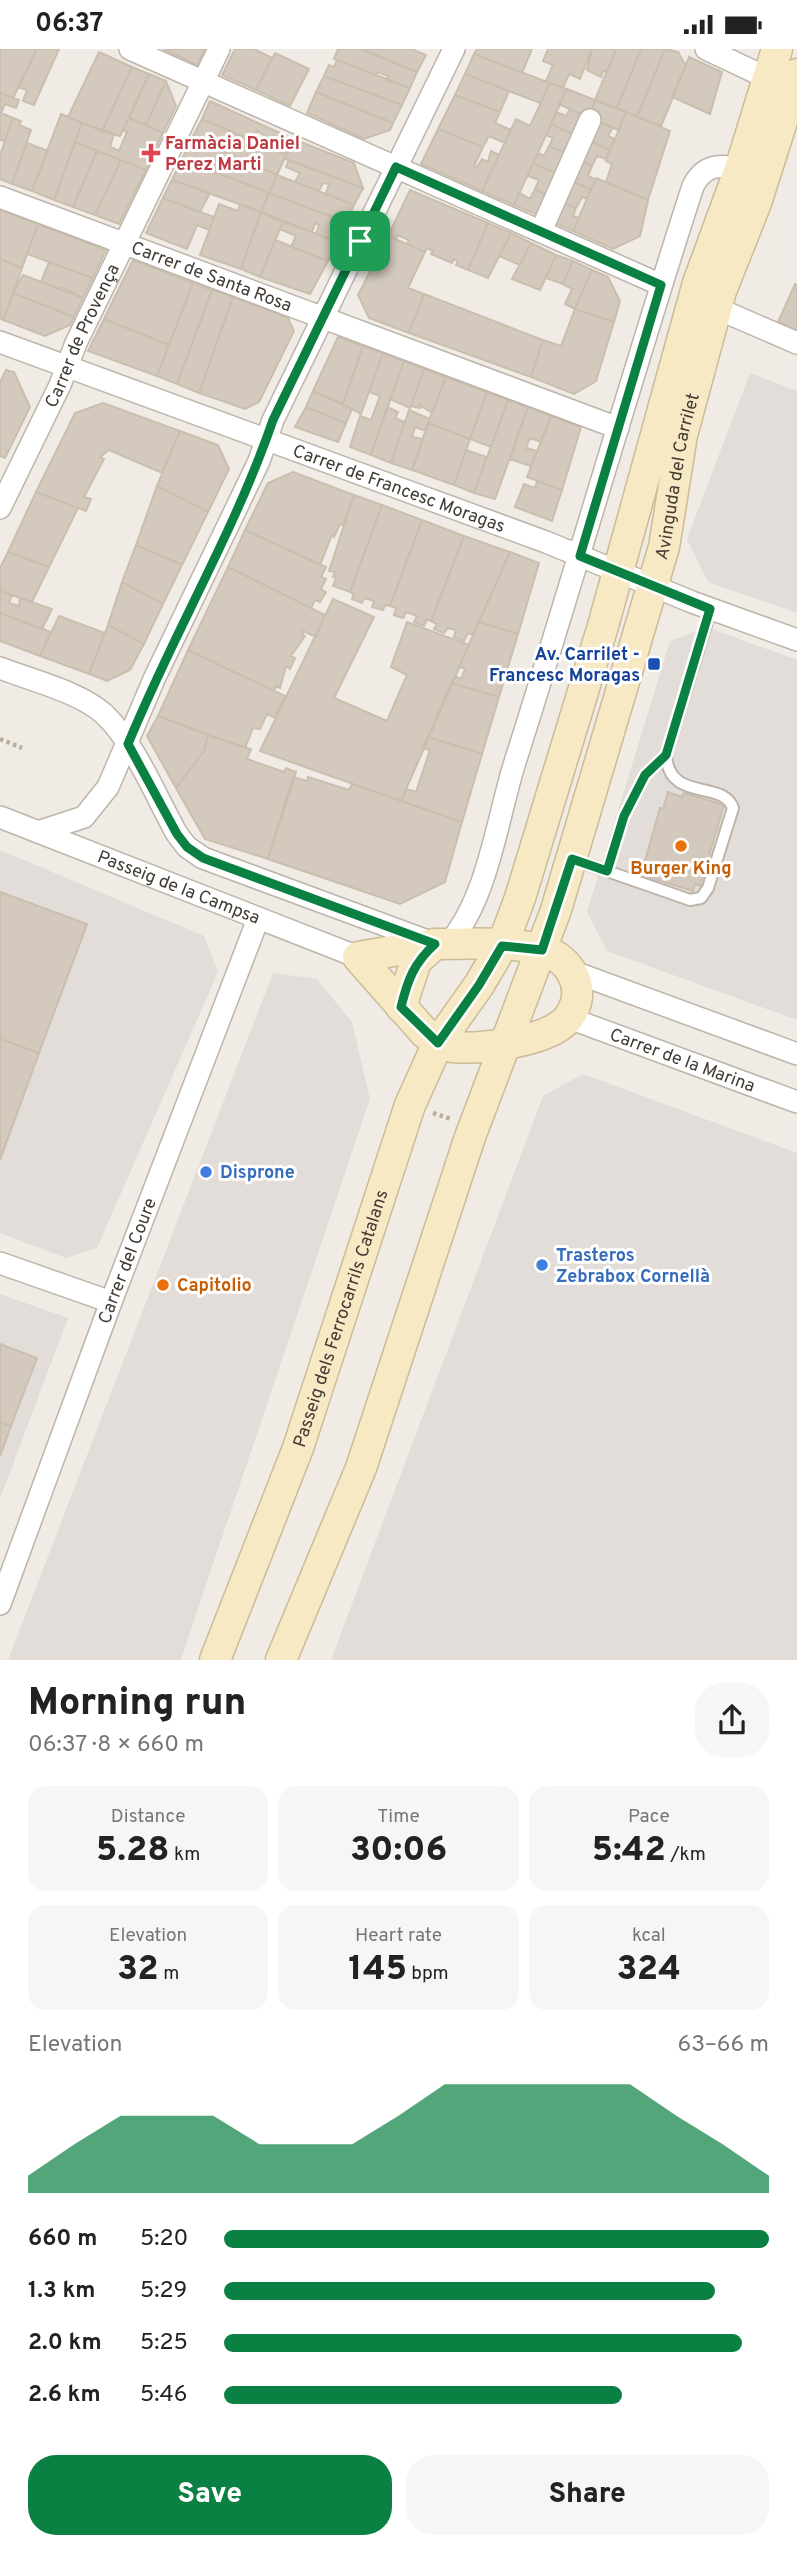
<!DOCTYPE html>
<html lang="en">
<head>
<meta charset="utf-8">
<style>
  body { margin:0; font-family:Overpass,sans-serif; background:#f6f6f6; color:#222; height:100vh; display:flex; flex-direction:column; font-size:26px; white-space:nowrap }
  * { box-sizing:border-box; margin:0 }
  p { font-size:23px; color:#767676 }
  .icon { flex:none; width:38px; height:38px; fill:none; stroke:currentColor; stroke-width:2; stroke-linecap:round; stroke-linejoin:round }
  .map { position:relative; height:1611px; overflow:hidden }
  .sheet { display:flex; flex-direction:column; background:#fff; flex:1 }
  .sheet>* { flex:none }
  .pin { position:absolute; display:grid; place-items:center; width:60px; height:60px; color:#fff; margin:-30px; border-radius:14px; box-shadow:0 4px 10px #0006 }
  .round { display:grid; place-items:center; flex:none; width:74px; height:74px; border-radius:28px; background:#f6f6f6 }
  .summary { display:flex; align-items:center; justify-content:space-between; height:119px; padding:0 28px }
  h1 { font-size:38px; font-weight:800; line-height:52px }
  .figures { display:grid; grid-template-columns:repeat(3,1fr); gap:10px; height:119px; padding:7px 28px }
  .figures div { display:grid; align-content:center; border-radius:18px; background:#f6f6f6; text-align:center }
  .figures b { font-size:35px; font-weight:800 }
  .figures small { font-size:19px; font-weight:400 }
  .figures p { font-size:19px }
  .chart { height:196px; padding:14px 28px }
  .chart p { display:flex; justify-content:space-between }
  .chart svg { width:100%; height:126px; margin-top:7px; fill:#0b8043; opacity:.7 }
  .primary-button { display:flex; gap:14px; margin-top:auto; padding:14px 28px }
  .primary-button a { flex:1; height:80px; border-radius:28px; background:#0b8043; color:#fff; font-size:28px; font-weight:800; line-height:80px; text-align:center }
  .primary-button a+a { background:#f6f6f6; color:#222 }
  ul { padding:0 28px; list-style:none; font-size:23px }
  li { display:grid; grid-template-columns:112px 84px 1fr; align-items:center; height:52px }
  li i { height:18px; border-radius:9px; background:#0b8043 }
  .status { display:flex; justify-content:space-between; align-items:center; height:49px; padding:0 35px; background:#fff; direction:ltr }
  .status svg { height:19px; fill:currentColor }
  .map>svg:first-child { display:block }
</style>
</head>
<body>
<div class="status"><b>06:37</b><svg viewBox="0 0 49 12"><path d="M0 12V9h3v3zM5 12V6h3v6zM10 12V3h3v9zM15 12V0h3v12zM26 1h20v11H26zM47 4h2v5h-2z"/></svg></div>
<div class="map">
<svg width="797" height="1611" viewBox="0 0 797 1611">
  <rect width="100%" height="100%" fill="#f0ebe4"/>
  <!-- industrial -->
  <path fill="#e2ddd9" d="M750,324l47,18v222l-89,-31 -21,-43z
    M706,578l91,33v360l-190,-69 -20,-39 83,-271z
    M0,801l204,86 14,36 -121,276 -31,10 -66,-25z
    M273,924l44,6 35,43 18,77 -188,557 -2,4h-172z
    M583,1025l214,79v507h-466l212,-564z
    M0,1245l68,24 -68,181z"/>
  <!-- building -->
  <path fill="#d3c9bd" stroke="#cabeae" stroke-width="2" d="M0,0h37l-24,49 -13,-5z
    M37,0h22l-25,56 -11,-4 4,-11 -9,-3z
    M163,0h42l-8,16z
    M235,0h19l18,9 -16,32 -34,-15z
    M338,0h23l56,23 -7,16 -24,-8 2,-4 -11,-4 -1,3 -42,-16z
    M361,0h50l15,6 -9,17z
    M477,0h55l-10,24 -48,-19z
    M548,0h44l-12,30 -11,-5 -6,14 -17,-7 7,-16 -10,-4z
    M592,0h24l-9,23 -4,-1 -2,6 -14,-7z
    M616,0h25l-24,59 -22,-8z
    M641,0h24l-28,68 -20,-9z
    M665,0l13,3 8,14 -25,60 -24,-9z
    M99,3l33,15 -30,64 -34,-14z
    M275,4l34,16 -19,37 -34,-16z
    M474,5l76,29 -10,20 -75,-29z
    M689,8l33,15 -12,42 -38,-17z
    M337,11l73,28 -8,17 -78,-29 5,-11 5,2z
    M132,18l17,7 -26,56 -3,6 -18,-5z
    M149,25l17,7 -20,44 -17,-7z
    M465,25l44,17 -9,21 -45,-17z
    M324,27l78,29 -9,18 -77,-31z
    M166,32l10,25 -13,27 -17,-8z
    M550,34l17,6 -53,116 -32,-14 34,-72 14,7z
    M567,40l28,11 -6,18 -30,-14z
    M316,43l77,31 -3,7 -26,9 -57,-26z
    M0,44l19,7 -3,8 -11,-4 -4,9 12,5 -8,23 -5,-1z
    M455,46l45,17 -5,11 16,7 -6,13 -16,-7 -6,11 -45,-18z
    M595,51l31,12 -8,18 -29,-12z
    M210,52l83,38 -7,16 -24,-10 5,-8 -10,-6 -5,10 -50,-22z
    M570,60l13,6 -9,20 -23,-11 5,-12 10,4z
    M626,63l44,19 -22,69 -42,-18 6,-18 -6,-3z
    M61,65l21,9 -28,77 -22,-9z
    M13,69l8,3 -2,4 12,5 -19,54 -12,-5v-24z
    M129,69l34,15 -17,37 -71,-28 7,-19 32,11 -4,13 9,4 8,-19 -4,-2z
    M202,70l84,36 -9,20 -85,-37z
    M595,71l18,7 -5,9 7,3 -5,11 -24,-11z
    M551,75l23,11 -8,18 -17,-7 4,-8 -7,-3z
    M438,80l45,18 -9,19 3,1 5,-8 6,3 3,-11 8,4 -17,36 -61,-27z
    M192,89l85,37 -8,18 -87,-34z
    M293,90l61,24 9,25 -78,-29z
    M586,90l24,11 -4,9 -9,-3 -5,10 -15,-6z
    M75,93l22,9 -24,56 -19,-7z
    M27,94l21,8 -16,40 -20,-7z
    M549,97l17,7 -9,21 -24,-11 5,-10 6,3z
    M97,102l24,9 -26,55 -22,-8z
    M182,110l87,34 -8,19 -89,-32z
    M121,111l25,10 -27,54 -24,-9z
    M289,111l74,28 -9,17 -28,-11 3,-10 -6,-1 -4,8 -24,-9 5,-9 -14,-6z
    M577,111l15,6 -4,10 8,4 -5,10 -23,-11z
    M533,114l24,11 -9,22 -13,-7 4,-9 -11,-4z
    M277,126l77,30 -8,17 -77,-29z
    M596,129l52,22 -8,36 -27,13 -40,-18z
    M568,130l23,11 -4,9 -5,-2 -6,11 -17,-7z
    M172,131l38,13 -10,19 -37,-14z
    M535,140l13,7 -10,19 -24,-10 5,-12 11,6z
    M410,141l78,33 -20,47 -12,-5 2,-4 -4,-2 -2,4 -21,-9 2,-3 -6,-3 -2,4 -18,-8 2,-4 -11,-5 -2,4 -8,-3z
    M269,144l77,29 -9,19 -21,-7 3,-9 -4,-2 -3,9 -51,-20z
    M163,149l51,19 -5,13 -12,-5 -10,24 -41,-16z
    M559,152l17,7 -3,8 6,2 -6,13 -23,-10z
    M219,155l19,7 2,-7 21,8 -20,57 -41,-14z
    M0,161l38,14 -16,44 -22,-9z
    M261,163l22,10 -23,55 -19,-8z
    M283,173l54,19 -9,20 -37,-14 5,-11 -16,-7z
    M488,174l23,10 -23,45 -20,-8z
    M38,175l68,26 -13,28 -66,-24z
    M511,184l20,10 -11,22 -21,-9z
    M388,187l37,16 -17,36 16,6 -15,39 -40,-15 -11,-23z
    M275,191l53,21 -18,33 -50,-17z
    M531,194l25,12 -16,35 -28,-11z
    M556,206l17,6 -10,23 -17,-6z
    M0,210l22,9 -19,52 -3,-2z
    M133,211l60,23 -24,62 -65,-26z
    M573,212l19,9 -17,39 -10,-5 7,-15 -9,-5z
    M49,213l44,16 -10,20 -21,-11 -1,2 -20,-7z
    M592,221l16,7 12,24 -6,21 -39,-13z
    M23,226l60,23 -9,19 -61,-24z
    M193,234l19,7 -35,94 -20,-8z
    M795,235l2,1v46l-19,-9z
    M212,241l21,7 -34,96 -22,-9z
    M13,244l61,24 -4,8 -25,11 -42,-16z
    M424,245l119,46 -12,37 -122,-44z
    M233,248l55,21 6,13 -35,71 -14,7 -46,-16z
    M575,260l39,13 -18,59 -22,13 -43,-17 12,-37 18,6z
    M104,270l65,26 -12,31 -69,-25z
    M338,288l25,9 -20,58 -30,-13z
    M363,297l20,7 -22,61 -18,-10z
    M383,304l21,8 -33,94 -21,-8 10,-31 11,4 9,-24 -11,-4z
    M404,312l20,8 -14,39 -20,-9z
    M424,320l22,8 -14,36 -12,-8v3l-9,-2z
    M6,321l8,2 16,35 -25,51 -5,-2v-74z
    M446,328l41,15 -17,47 -42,-16z
    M313,342l39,18 -6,14 -40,-16z
    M487,343l21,8 -17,47 -21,-8z
    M508,351l20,7 -33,92 -21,-6z
    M103,354l77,28 -18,42 -53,-23 -9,7 4,2 -20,38 7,2 -5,12 -50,-19 39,-79z
    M306,358l40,16 -8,19 -43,-15z
    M387,358l11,5 -3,6 10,4 -14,41 -20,-8z
    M528,358l23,9 -10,26 -11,-4 -4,10 11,3 -6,15 -21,-7z
    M409,361l21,9 -4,12 -11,-4 -3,10 11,2 -11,31 -21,-7z
    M551,367l30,11 -19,63 -35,-13z
    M428,374l42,16 -16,46 -42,-15z
    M180,382l38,14 11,24 -21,43 -51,-26z
    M466,401l21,7 -13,36 -20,-8z
    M293,423l61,23 -11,30 -3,-1 -6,13 -2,-2 -12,30 -75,-35 23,-47z
    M537,432l25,9 -10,31 -37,-14 9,-23 11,4z
    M157,437l51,26 -26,53 -46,-20z
    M36,443l42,16 -29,59 -41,-15z
    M354,446l28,10 -32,87 -17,-6 3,-8 -3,-1 2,-5 -6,-1z
    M382,456l40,15 -32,86 -5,-1 -2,5 -11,-3 2,-6 -10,-3 -2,5 -10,-4 2,-5 -4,-2z
    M422,471l42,16 -33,85 -4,-2 -3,7 -10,-4 3,-6 -11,-4 -3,6 -9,-3 2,-7 -6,-2z
    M245,481l81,37 -5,10 5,2 -5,10 5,3 -6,10 -5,-2 -4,8 -83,-41z
    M464,487l46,16 -37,83 -5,-2 -4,8 -10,-4 2,-7 -8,-2 -4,5 -10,-4 3,-5 -6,-3z
    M136,496l46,20 -19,39 -41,-22z
    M8,503l41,15 -17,35 -32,-11v-23z
    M510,503l29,11 -21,71 -39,-12z
    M228,518l97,48 -9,22 -13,-6 -1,4 3,1 -14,20 4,2 -5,11 -4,-3 -6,22 -4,-2 -2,5 -86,-41z
    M122,533l41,22 -19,40 -36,-19z
    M0,542l12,4 -3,8 10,3 1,-8 32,11 -10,20 -42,-16z
    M333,550l41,18 -40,81 53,23 20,-46 -16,-8 16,-45 62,23 -68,156 -141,-50z
    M0,564l51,19 -11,24 -40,-15z
    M59,567l46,17 -16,41 -49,-18z
    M479,573l39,12 -19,63 -48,-14 4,-7 6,3 4,-10 -6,-3z
    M108,576l36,19 -14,26 -23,11 -18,-7z
    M188,601l97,46 -10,22 -8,-4 -7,15 -7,-1 -8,20 -87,-32z
    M451,634l48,14 -17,57 -54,-17z
    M158,667l50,19 -4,16 -28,37 -29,-52z
    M208,686l43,14 -4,10 37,13 2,-4 10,4 -28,87 -63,-20 -29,-51 28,-37z
    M428,688l54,17 -20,68 -61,-21 6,-12 9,3 14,-42 -7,-2z
    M293,728l14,4 1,-4 41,13 3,-6 110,38 -17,60 -45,22 -132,-45z
    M668,743l14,5 2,-4 40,12 -16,54 -5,-1 -5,16 5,2 -3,10 -5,-2 -2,7 -52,-16 19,-67 3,1z
    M0,843l87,32 -48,129 -39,-14z
    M0,990l39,14 -39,107z
    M0,1295l37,14 -26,68 -11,-4z
    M0,1373l11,4 -11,30z"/>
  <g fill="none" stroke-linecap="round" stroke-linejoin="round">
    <defs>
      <path id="lane" d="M574,811l33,11 17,-55 21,-41 21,-20 45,-146
        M607,822l83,29 11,-2 7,-10 25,-80c-10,-29 -64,-5 -67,-53"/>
      <g id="street">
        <path d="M130,0l531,236"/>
        <path d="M706,0l74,35"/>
        <path id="s1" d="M0,148l618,231"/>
        <path d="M545,173l45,-102"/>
        <path d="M716,259l81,35"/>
        <path id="s2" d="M0,293l546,200 146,60 105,38"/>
        <path id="s3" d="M0,459l60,-123 16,-42 143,-294"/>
        <path d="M0,619c30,12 80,24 104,46 31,29 52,83 73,120l10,13 16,11 230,85"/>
        <path id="s4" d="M0,768l358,140"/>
        <path d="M38,783l46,-15 24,-30 47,-110 104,-216 14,-41 181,-371"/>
        <path d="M448,895c40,-45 49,-125 67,-182 61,-191 116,-385 178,-576 11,-21 25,-22 47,-17"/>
        <path d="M574,923l223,82"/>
        <path id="s5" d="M569,969l228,84"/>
        <path d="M0,1214l111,39"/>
        <path id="s6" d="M0,1555l111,-302 147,-383"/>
      </g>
      <g id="secondary">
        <path d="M435,895c34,0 75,-3 107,6 30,9 46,40 27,67 -16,24 -88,33 -116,30 -11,-1 -19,-7 -28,-14l-67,-76z"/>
        <path d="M401,958l15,-46 19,-17"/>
        <path id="s7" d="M215,1611l83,-212 112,-343 28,-62 41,-58 23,-39 18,-48 83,-272 95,-343 42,-114 37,-120"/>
        <path id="s8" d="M281,1611l80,-192 109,-331 86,-227 108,-363 18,-112 39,-144 35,-88 41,-129"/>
      </g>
    </defs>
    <!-- lane casing -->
    <use href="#lane" stroke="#bdb5aa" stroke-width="14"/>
    <!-- street casing -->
    <use href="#street" stroke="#bdb5aa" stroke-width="24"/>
    <!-- secondary casing -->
    <use href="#secondary" stroke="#cbbb97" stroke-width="33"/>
    <!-- path -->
    <path stroke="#baad9a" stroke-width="4.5" stroke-dasharray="3.5 3.5" stroke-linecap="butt" d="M0,690l22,9
      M433,1064l18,6"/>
    <!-- lane -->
    <use href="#lane" stroke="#fff" stroke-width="10"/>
    <!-- street -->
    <use href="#street" stroke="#fff" stroke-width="21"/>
    <!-- secondary -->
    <use href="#secondary" stroke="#f8e9c5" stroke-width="30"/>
  </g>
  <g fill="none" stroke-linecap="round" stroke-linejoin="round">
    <defs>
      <path id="route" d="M396,118l265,118 -81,271 130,53 -44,146 -21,20 -21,41 -17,55 -35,-12 -30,91 -40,-4 -23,39 -41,58 -37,-36c7,-28 13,-44 34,-63l-232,-86 -16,-11 -10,-13 -49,-90c45,-110 107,-213 145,-324z"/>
    </defs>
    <!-- route casing -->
    <use href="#route" stroke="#fff" stroke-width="14"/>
    <!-- route -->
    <use href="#route" stroke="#0b8043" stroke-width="9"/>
  </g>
  <!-- markers -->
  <path fill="#e0444e" stroke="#fff" stroke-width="2.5" d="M147.5 93.5h7v7h7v7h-7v7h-7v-7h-7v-7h7z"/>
  <rect fill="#1a4fb4" stroke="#fff" stroke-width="2.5" x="647" y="608" width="14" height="14" rx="3.5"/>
  <g fill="#e8710a" stroke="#fff" stroke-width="2.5">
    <circle cx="681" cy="797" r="7"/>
    <circle cx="163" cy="1236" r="7"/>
  </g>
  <g fill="#3f7fe0" stroke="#fff" stroke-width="2.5">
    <circle cx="206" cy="1123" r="7"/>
    <circle cx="542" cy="1216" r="7"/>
  </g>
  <g text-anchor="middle" stroke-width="6" stroke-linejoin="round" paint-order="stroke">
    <!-- health labels -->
    <g font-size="18" font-weight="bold" fill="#be3a42" stroke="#fff" text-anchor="start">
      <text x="165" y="100">Farmàcia Daniel<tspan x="165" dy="21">Perez Marti</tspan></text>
    </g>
    <!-- street labels -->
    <g font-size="18" fill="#413b34" stroke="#fff">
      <text dy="6" stroke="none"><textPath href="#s1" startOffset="226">Carrer de Santa Rosa</textPath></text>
      <text dy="6" stroke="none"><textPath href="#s3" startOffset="191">Carrer de Provença</textPath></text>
      <text dy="6" stroke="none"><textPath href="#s8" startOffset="1250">Avinguda del Carrilet</textPath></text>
      <text dy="6" stroke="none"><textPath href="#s2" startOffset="425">Carrer de Francesc Moragas</textPath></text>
      <text dy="6" stroke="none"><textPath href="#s4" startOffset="192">Passeig de la Campsa</textPath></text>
      <text dy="6" stroke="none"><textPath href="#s5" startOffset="121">Carrer de la Marina</textPath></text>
      <text dy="6" stroke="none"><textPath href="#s6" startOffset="366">Carrer del Coure</textPath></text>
      <text dy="6" stroke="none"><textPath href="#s7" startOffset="364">Passeig dels Ferrocarrils Catalans</textPath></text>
    </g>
    <!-- transit labels -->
    <g font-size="18" font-weight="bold" fill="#164399" stroke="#fff" text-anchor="end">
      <text x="640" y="611">Av. Carrilet -<tspan x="640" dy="21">Francesc Moragas</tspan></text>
    </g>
    <!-- food labels -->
    <g font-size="18" font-weight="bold" fill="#c56008" stroke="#fff">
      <text x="681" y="825">Burger King</text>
      <text x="177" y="1242" text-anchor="start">Capitolio</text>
    </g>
    <!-- shop labels -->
    <g font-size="18" font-weight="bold" fill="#366cbe" stroke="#fff" text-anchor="start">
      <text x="220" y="1129">Disprone</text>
      <text x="556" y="1212">Trasteros<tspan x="556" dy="21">Zebrabox Cornellà</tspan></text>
    </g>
  </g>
</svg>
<div class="pin" style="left:360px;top:192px;background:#1e9e55"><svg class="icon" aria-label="arrive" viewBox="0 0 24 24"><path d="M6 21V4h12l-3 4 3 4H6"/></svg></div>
</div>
<section class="sheet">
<div class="summary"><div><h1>Morning run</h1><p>06:37 · 8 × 660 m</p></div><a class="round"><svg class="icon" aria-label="share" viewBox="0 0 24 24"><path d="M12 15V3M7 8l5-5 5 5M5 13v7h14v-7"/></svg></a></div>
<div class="figures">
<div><p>Distance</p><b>5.28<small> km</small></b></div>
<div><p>Time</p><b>30:06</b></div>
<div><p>Pace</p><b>5:42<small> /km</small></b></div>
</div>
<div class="figures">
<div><p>Elevation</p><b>32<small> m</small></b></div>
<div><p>Heart rate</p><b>145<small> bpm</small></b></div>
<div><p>kcal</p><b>324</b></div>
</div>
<div class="chart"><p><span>Elevation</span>63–66 m</p>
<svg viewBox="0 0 160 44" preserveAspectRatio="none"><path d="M0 44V38L10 27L20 17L30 17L40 17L50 27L60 27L70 27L80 17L90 6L100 6L110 6L120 6L130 6L140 17L150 27L160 38V44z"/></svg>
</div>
<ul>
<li><b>660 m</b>5:20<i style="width:100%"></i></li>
<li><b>1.3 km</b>5:29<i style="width:90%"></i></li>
<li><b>2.0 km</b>5:25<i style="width:95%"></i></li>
<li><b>2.6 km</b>5:46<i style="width:73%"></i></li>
</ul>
<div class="primary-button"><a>Save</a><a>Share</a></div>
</section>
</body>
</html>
